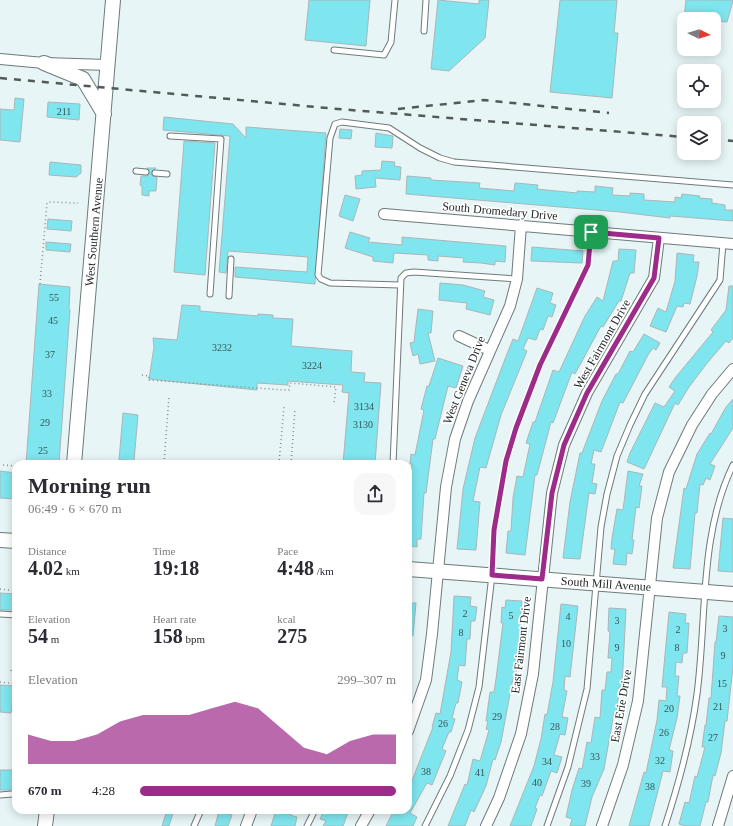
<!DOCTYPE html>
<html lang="en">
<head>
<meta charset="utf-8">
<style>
  body { margin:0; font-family:Georgia,serif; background:#f7f7f7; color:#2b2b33; height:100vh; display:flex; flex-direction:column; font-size:15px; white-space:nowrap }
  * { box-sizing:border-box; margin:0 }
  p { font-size:13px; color:#7c7c81 }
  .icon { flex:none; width:22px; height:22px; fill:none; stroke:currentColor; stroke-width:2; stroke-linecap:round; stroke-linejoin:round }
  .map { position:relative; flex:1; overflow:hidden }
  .sheet { position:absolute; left:12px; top:460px; width:400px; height:354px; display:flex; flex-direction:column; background:#fff; border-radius:12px; box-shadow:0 2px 10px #0003 }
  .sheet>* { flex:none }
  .needle { width:26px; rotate:95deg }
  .controls { position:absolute; left:677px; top:12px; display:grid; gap:8px }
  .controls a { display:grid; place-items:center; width:44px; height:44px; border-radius:8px; background:#fff; box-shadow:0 2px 10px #0003; font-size:20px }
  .pin { position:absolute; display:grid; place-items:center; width:34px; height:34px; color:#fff; margin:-17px; border-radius:8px; box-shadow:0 2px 6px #0006 }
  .round { display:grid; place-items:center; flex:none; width:42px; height:42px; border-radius:12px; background:#f7f7f7 }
  .head { display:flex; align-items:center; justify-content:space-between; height:68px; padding:0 16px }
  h1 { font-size:22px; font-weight:700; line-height:30px }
  .metrics { display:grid; grid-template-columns:repeat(3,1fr); gap:6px; height:68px; padding:4px 16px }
  .metrics div { display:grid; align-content:center }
  .metrics b { font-size:20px; font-weight:700 }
  .metrics small { font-size:11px; font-weight:400 }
  .metrics p { font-size:11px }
  .chart { height:112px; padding:8px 16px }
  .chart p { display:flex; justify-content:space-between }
  .chart svg { width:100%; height:72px; margin-top:4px; fill:#9c2b89; opacity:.7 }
  ul { padding:0 16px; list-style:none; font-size:13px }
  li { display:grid; grid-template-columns:64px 48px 1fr; align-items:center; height:30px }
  li i { height:10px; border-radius:5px; background:#9c2b89 }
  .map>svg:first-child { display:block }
</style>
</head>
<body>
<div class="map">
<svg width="733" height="826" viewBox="0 0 733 826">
  <rect width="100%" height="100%" fill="#e7f5f6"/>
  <!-- building -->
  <path fill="#7fe5ee" stroke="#aab7b8" d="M309,0h61l-4,46 -61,-6z
    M438,0l41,4v-4h10l-4,38 -36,33 -18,-2z
    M560,0h57l-3,33h4l-6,65 -62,-6z
    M686,0h47v1l-6,21 -13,-1v-2l-30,-1z
    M15,98l9,1 -4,43 -20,-2v-31l14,1z
    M48,102l32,2 -1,16 -32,-3z
    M164,117l69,7 13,14v-11l80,6 -11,151 -80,-7v-10l72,5 1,-15 -80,-6 -2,22 -7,-1 11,-136 -67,-6z
    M340,129l12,1 -1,9 -12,-1z
    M376,133l17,3 -1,12 -17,-1z
    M184,141l31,2 -10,132 -31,-3z
    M382,161l13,1 -1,4 7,1 -1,13 -25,-2 1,9 -20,2 -1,-13 7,-1v-4l19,-1z
    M50,162l31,3v8l-5,4 -27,-2z
    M147,168h9l-5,5 1,3 5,1 -1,14h-7v5l-7,-1v-9l-2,-1 1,-9h6l3,-3z
    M407,176l24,2v2l49,3 -1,5 35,3 1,-8 23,2 -1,4 40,4v-2l18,1v-6l18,2 -1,7 18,1v-3l14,1v6l31,2v-5l6,1 1,-4 18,2 -1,2 13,1v4l13,2v5h8v11l-63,-5v2l-50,-6 -214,-18z
    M345,195l15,4 -7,22 -14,-5z
    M48,219l24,2 -1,10 -24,-2z
    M350,232l20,6 -2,4 34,3v-8l104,9 -1,16 -10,-1v4l-14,-2 -18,-1 1,-4 -26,-2v5l-10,-1v-5l-34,-2 -1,10 -20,-2v-4l-28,-9z
    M46,242l25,2 -1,8 -24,-2z
    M532,247l51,4 -1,12 -51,-2z
    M619,249l17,1 -2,23h-4l-9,28h-2l-16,26 -2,-1 -26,48 -3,-2 -19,51 -2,-1 -14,53h-2l-10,80 -19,-2 2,-22h3l2,-33 4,-22 6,1 7,-33 -4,-1 7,-21h2l18,-52 6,2 26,-56 12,-19 6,4 10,-40h5z
    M677,253l17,2 -1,7h6l-2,14 -7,28 -6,-1 -1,4 -6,-1 -11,26 -16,-6 8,-18 8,4 9,-31z
    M440,283l23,2 22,6 -2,6 11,3 -4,15 -24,-6 1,-6 -28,-3z
    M39,284l31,3 -1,22 1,1 -11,154h-33z
    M729,286h4v52l-4,5 -3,-2 -18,21 -19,25 -11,18 -3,-2 -31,66 -17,-7 3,-9 25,-50 9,4 11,-16 -6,-4 6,-9 38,-46 -2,-2 15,-20z
    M537,288l16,5 -3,10 6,2 -4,12 -4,-1 -5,14 -3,-1 -4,11 -8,-2 -5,11 4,2 -26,64 -15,53 -6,-1 -7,34 7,1 -4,48 -19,-1 6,-60 12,-51 30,-79 8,-20 5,2z
    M182,305l18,1v5l58,5v-2l15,1v3l20,1 -2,27 61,5 -1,21 14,1 -1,9 17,1 -6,81h-32l6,-71 -7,-1 1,-7 -55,-4v4l-31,-2v7l-108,-11 5,-32 -1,-9 24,2z
    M418,309l15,2 -2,22h-3l7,28 -15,3 -2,-10 -5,2 -3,-13 4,-1z
    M644,334l16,9 -4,7 -3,-2 -5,7 -25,48 -3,-1 -19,50 -7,-2 -3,14h4l-3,19 5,1 -2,10 -6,-1 -9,66 -17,-1 7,-56 10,-49h2l20,-52 14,-27h2l12,-23 3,1z
    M438,358l25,8 -7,22 -8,-2 -13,53h-2l-7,54h-2l-3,46h-4v8l-9,-1v-51l4,-31h-2l1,-10 4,1 9,-45 -3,-1 6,-23h2z
    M733,399v29l-23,36 5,2 -5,14 -4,-2 -3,7 -3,-1 -3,29h-2l-5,56 -17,-1 11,-80 2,1 11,-35 13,-21 1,1 15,-27z
    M123,413l15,2 -4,46 -15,-1z
    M0,471l16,2v26l-16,-1z
    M628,471l15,3 -4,12h3l-3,22 -3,-1 -4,33h2l-2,14 -5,-1 -1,12 -13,-1 2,-15h-4l1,-11 5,-29 6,1z
    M723,518l10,1v53l-15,-1z
    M0,593l16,1v16h-16z
    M454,596l17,1 -1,9 7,1 -2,14h-4l-1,18h-3l-2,27 -6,-1 -2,15 5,2 -4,21h-2l-4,15 3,1 -4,13h-2l-7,17 4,2 -14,34 -5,-2 -17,30 7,4 -4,9h-27l8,-16h14v-29l3,2 22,-56h-1l4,-14 4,1 11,-62z
    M506,600l16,1 -6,78 -3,-1 -12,64 -6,18 -2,-1 -7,27 -12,26 -3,-2 -6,16h-17l17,-42 2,1 6,-26 7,2 9,-31 -3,-1 2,-8h-2l4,-29h4l2,-13 7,-56h-2l1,-16 3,1z
    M408,603h8l-3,33h-5z
    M561,604l17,2 -8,71 -5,-1 -1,14 3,1 -5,26 6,1 -3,17 -5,-1 -6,21 8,2 -5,16 -6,-2 -9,25 -2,-1 -5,13 2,1 -6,17h-21l24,-60 7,-27 4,-25 2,1 6,-33z
    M609,608l17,1 -4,78h-3l-2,26h-3l-10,56 -12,28 -7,29h-15l2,-7 -6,-2 6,-27 7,-22 3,1 5,-27 4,1 4,-26 5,1 2,-28h3l2,-18h4l1,-14h-4l2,-26 -2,-1z
    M669,612l17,2 -1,9h4l-2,30h-4l-1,10 -6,-1 -1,14h4l-2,20h3l-3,22 -8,32 4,1 -3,21 -7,-1 -14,55h-20l15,-54 2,1 11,-53 2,-20 7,1 1,-14h-5z
    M719,616l14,1v50l-6,54h-2l-4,32 -6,23 -2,-1 -5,27h-2l-6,24h-15l-6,-2 6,-22 4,1 6,-27 2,1 8,-30h-3l3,-22h1l3,-27h2l4,-56h1z
    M0,685l15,1 -4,27 -11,-1z
    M0,770h16v20h-16z
    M167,810h7l-5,16h-7z
    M276,810h17l-3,5 7,2 -2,9h-24z
    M324,810h25l-6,16h-20l3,-5 -6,-2z
    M219,811l13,4 -4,11h-13z"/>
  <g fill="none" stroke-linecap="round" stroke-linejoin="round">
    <defs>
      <path id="lane" d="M424,31l2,-31
        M334,50l50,5 7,-13 4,-42
        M170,136l51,3 -11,155
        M136,171l10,1
        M155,173l12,1
        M400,285l-70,-2 -9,-4 -3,-4 12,-137 5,-14 7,-2 47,6 31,20 20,10 14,4 279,23
        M229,296l2,-37
        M393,464l8,-186 5,-5 8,-1 103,7
        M0,614l16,1
        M0,795l12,-1
        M194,826l7,-16
        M307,826l8,-16
        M425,826l25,-50 18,-46 11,-43 13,-112 2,-45 12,-69 10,-33 24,-63 48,-100 3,-33
        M547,826l21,-59 19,-78 14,-162 6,-33 10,-38 13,-31 15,-31 75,-114 3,-37
        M665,826c14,-43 26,-87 32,-132 10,-76 2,-159 36,-229"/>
      <path id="street" d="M0,59l44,4 64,2
        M384,214l349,30
        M459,336l30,14
        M408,731l18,-51 6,-46 14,-147 9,-48 13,-38 42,-95 7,-27 4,-54
        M246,826l6,-16
        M361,826l9,-16
        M486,826l13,-28 22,-64 12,-60 19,-181 12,-48 23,-52 67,-115 5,-40
        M602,826l21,-61 15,-64 19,-183 12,-46 23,-47 20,-31 21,-25
        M718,826l15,-50"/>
      <path id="secondary" d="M44,63l39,16 21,35
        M74,464l39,-464
        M0,540l16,1
        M408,569l325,25
        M45,826l2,-16"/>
    </defs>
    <!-- lane casing -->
    <use href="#lane" stroke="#6e7a7b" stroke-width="7"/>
    <!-- street casing -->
    <use href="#street" stroke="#6e7a7b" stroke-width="12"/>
    <!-- secondary casing -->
    <use href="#secondary" stroke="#6e7a7b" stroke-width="16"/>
    <!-- path -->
    <path stroke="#838c8d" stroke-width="1.5" stroke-dasharray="1 3" stroke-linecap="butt" d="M40,284l7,-81 2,-1 29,1
      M142,375l7,1 -1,4 136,10h5l1,-7 46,4 -2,16
      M164,463l5,-67
      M279,464l5,-58
      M291,464l4,-55
      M3,465l13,1
      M0,589l16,2
      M11,670l5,11
      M0,682l16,2
      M15,717l1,-16"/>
    <!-- lane -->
    <use href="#lane" stroke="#fff" stroke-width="5"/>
    <!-- street -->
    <use href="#street" stroke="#fff" stroke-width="10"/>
    <!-- secondary -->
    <use href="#secondary" stroke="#fff" stroke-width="14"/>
    <!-- rail -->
    <path stroke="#525959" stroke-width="2.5" stroke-dasharray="7 7" stroke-linecap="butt" d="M0,78l338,31 346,28
      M398,109l86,-9 125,13
      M714,139l19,2"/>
  </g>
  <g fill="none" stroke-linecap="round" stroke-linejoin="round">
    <defs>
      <path id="route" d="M591,232l68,6 -5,40 -67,115 -23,52 -12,48 -10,86 -50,-4 2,-45 12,-69 10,-33 24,-63 48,-100z"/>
    </defs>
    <!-- route casing -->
    <use href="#route" stroke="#fff" stroke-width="8"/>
    <!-- route -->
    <use href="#route" stroke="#9c2b89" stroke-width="5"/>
  </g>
  <g text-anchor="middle" stroke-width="3.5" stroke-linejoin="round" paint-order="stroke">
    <!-- number labels -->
    <g font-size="10" fill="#385658">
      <text x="64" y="115">211</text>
      <text x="54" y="301">55</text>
      <text x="53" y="324">45</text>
      <text x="222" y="351">3232</text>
      <text x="50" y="358">37</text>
      <text x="312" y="369">3224</text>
      <text x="47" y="397">33</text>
      <text x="364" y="410">3134</text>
      <text x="45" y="426">29</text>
      <text x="363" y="428">3130</text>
      <text x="43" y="454">25</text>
      <text x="465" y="617">2</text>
      <text x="511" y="619">5</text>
      <text x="568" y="620">4</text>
      <text x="617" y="624">3</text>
      <text x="725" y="632">3</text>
      <text x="678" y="633">2</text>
      <text x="461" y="636">8</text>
      <text x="566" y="647">10</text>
      <text x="617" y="651">9</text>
      <text x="677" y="651">8</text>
      <text x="723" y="659">9</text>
      <text x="722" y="687">15</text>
      <text x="718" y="710">21</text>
      <text x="669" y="712">20</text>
      <text x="497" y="720">29</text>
      <text x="443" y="727">26</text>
      <text x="555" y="730">28</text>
      <text x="664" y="736">26</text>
      <text x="713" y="741">27</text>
      <text x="595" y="760">33</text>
      <text x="660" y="764">32</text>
      <text x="547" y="765">34</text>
      <text x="426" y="775">38</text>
      <text x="480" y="776">41</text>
      <text x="537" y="786">40</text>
      <text x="586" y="787">39</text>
      <text x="650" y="790">38</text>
    </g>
    <!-- street labels -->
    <g font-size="12" fill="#212626" stroke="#fff">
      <text transform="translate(500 211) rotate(5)" y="4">South Dromedary Drive</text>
      <text transform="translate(94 232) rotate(-85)" y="4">West Southern Avenue</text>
      <text transform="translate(602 344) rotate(-60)" y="4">West Fairmont Drive</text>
      <text transform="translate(464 380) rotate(-68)" y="4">West Geneva Drive</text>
      <text transform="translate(606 584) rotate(4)" y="4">South Mill Avenue</text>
      <text transform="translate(521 645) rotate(-83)" y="4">East Fairmont Drive</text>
      <text transform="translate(621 706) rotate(-80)" y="4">East Erie Drive</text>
    </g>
  </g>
</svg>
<div class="controls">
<a><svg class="needle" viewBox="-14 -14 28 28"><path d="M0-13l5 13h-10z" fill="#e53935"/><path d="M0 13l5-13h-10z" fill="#7c7c81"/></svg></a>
<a><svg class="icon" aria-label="locate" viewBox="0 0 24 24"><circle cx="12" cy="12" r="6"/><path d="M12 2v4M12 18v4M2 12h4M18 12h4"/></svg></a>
<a><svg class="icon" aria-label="layers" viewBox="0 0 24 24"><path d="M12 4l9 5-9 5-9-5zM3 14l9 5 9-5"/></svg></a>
</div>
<div class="pin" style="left:591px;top:232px;background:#1e9e55"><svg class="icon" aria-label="arrive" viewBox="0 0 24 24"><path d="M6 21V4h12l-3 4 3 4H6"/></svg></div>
<section class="sheet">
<div class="head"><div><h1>Morning run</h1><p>06:49 · 6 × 670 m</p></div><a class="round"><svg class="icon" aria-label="share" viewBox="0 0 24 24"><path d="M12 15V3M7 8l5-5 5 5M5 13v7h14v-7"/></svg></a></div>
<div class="metrics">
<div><p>Distance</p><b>4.02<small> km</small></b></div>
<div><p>Time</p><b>19:18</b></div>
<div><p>Pace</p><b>4:48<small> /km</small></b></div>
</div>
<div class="metrics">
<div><p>Elevation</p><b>54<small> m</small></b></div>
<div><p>Heart rate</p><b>158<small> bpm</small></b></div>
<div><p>kcal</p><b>275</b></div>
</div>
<div class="chart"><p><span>Elevation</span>299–307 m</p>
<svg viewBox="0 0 160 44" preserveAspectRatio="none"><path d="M0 44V26L10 30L20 30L30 26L40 18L50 14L60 14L70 14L80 10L90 6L100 10L110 22L120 34L130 38L140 30L150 26L160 26V44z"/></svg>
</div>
<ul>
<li><b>670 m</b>4:28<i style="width:100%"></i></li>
</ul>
</section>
</div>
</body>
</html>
